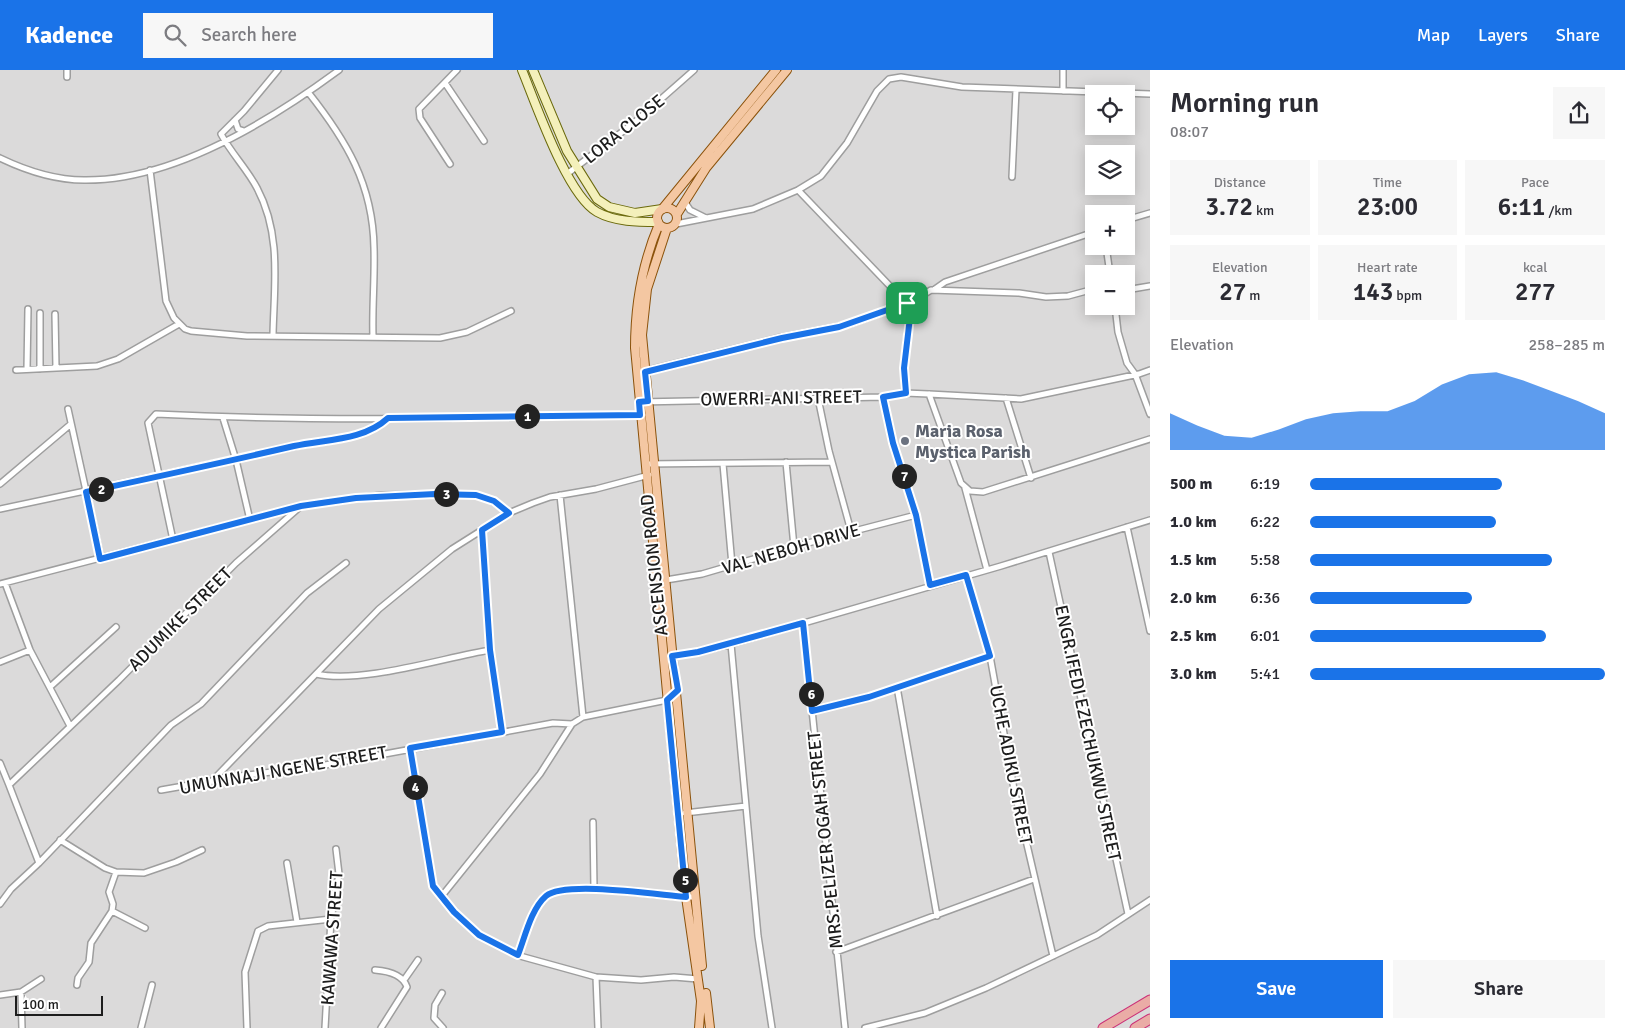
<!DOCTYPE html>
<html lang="en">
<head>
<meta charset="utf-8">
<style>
  body { margin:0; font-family:Signika,sans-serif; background:#f7f7f7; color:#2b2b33; height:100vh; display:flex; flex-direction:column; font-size:19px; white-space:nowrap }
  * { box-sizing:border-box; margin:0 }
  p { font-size:16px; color:#7c7c81 }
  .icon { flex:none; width:28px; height:28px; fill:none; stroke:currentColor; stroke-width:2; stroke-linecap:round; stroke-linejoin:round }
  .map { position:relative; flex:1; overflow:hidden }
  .panel { display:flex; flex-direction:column; background:#fff; width:475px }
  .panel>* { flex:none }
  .buttons { position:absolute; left:1085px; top:15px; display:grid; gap:10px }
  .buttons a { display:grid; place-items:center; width:50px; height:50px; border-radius:0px; background:#fff; box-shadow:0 2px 12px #0003; font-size:25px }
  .scale { position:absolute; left:15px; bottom:12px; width:88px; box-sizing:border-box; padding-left:5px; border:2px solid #1d1d1d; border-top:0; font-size:14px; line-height:18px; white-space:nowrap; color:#1d1d1d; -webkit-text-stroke:4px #fff; paint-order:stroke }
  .pin { position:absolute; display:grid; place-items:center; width:42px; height:42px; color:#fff; margin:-21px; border-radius:10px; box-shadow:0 2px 8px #0006 }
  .km { position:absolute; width:25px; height:25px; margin:-12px; border-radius:50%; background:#222; color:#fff; font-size:14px; line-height:25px; text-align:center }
  .round { display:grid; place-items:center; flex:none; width:52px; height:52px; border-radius:0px; background:#f7f7f7 }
  .overview { display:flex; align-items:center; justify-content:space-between; height:85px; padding:0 20px }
  h1 { font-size:28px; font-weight:600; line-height:38px }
  .metrics { display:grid; grid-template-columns:repeat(3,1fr); gap:8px; height:85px; padding:5px 20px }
  .metrics div { display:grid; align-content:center; border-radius:0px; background:#f7f7f7; text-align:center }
  .metrics b { font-size:25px; font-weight:600 }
  .metrics small { font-size:14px; font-weight:400 }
  .metrics p { font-size:14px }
  .chart { height:140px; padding:10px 20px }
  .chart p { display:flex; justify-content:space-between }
  .chart svg { width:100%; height:90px; margin-top:5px; fill:#1a73e8; opacity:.7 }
  .primary-button { display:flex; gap:10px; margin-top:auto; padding:10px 20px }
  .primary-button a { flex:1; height:58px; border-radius:0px; background:#1a73e8; color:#fff; font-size:20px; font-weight:600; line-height:58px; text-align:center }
  .primary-button a+a { background:#f7f7f7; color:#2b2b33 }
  ul { padding:0 20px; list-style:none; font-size:16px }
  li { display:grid; grid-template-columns:80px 60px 1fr; align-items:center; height:38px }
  li i { height:12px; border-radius:6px; background:#1a73e8 }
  header { display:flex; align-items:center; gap:30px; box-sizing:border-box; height:70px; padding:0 25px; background:#1a73e8; color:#fff }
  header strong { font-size:24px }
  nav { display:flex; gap:28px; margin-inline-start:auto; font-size:18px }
  .search { width:350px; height:45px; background:#f7f7f7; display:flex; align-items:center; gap:12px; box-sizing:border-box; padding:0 18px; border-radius:0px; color:#7c7c81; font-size:19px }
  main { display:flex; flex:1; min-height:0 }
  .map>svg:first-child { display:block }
</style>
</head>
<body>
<header>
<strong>Kadence</strong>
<div class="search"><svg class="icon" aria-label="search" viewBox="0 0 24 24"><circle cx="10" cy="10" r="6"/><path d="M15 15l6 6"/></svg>Search here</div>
<nav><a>Map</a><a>Layers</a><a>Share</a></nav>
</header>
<main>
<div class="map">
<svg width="1150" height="958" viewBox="0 0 1150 958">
  <rect width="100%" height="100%" fill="#ede9e4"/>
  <!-- residential -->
  <path fill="#dbdada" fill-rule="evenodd" d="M0,0h1150v958h-1150zM1094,24h32v32h-32zM1094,84h32v32h-32zM1094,144h32v32h-32zM1094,204h32v32h-32z"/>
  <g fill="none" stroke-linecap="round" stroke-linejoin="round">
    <defs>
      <path id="minor" d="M67,0v7
        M1063,0v21
        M445,13l39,58
        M308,22c38,48 65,92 66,156 1,30 -2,59 -1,88
        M235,50l3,9 6,2
        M0,88c25,12 56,22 84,22 88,1 186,-59 255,-110
        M450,94l-30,-46 -1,-9 38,-39
        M150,100l16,131 8,17 11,11 6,2 56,5 193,2 27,-6 44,-21
        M567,104l68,-52 59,-52
        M1012,107l4,-87
        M798,120l112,117 -6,60 1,26
        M684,131l6,9 16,8
        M1126,150l24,-7
        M676,154l77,-15 45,-19 23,-14 26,-33 30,-52 12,-12 12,-2 61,10 188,7
        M1106,176l4,28
        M935,219l10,-7 149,-50
        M1126,220l24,-4
        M1115,236l3,26 9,31 8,11 15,40
        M40,243v56
        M55,244l1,54
        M273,265c1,-50 9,-100 -16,-147 -10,-19 -26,-35 -36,-54l23,-23 34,-41
        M27,299l1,-60
        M16,300l81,-4 21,-7 61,-35
        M645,301l137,-34 68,-13 61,-22 20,-12 88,3 27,4 22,-1 26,-7
        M929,324l32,89 9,8 13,1 167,-53
        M883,327l10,46 23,72 14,70
        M818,328l11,53 22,80
        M1006,328l25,80
        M639,332l244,-5 22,-4 24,1 92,5 118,-25 11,-4
        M68,339l33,150
        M223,348l13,42 14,60
        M786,392l8,85
        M645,394l187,-2
        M723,394l9,101
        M0,414l71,-60
        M965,418l22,82
        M560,425l23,222
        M0,439l297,-63c30,-6 66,-6 90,-28
        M1127,457l23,104
        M482,459l8,121 12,82
        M173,470l-25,-117 8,-9c162,8 325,4 487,1
        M1049,482l79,362
        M966,505l24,81 24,133 39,167
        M666,510l36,-6 106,-31 108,-28
        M5,513l25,67 40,76
        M0,514l297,-77
        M803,553l42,405
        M731,574l27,292 14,92
        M672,586l26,-4 33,-8 270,-78 149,-46
        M0,592l30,-12
        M316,604c46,10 126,-16 174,-24
        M50,617l66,-60
        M897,617l40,229
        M812,641l57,-14 121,-41
        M410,678l23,138 21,26 25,23 41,21 76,21 45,3 33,-3 24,2
        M0,693l9,22
        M211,712l168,-173 73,-60 57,-36 24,-10 17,-6 46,-8 53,-14
        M161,720l79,-14 85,-11 228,-42 19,1 11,-7 84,-17 10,-10
        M685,743l61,-7
        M593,752l1,67
        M60,770l45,28 11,4 -7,20 4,12 -1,7 -21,32 -2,19 -11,16 -1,7
        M39,793l132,-138 30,-21 106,-111 39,-30
        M287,793l10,59
        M116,802l28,1 32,-11 26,-12
        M441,827l99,-123 32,-50
        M0,834l11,-15 28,-26 -30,-78 110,-105 117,-117 65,-57 81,-11 89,-1 20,6 18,13
        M112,841l33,17
        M836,882l198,-73
        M518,885c7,-18 13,-46 28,-59 22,-19 116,3 148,1
        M375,900c13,1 28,5 32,17l-26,41
        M596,907l2,51
        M404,910l14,-20
        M21,922l1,36
        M442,923l-7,12 -1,13 9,10
        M0,925l21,-3 20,-13
        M141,958l11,-43
        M247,958l-2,-56 13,-41 10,-5 63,-7
        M325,958l6,-109 8,-45 -3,-25
        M865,958l60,-15 61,-25 111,-53 53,-35"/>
      <path id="secondary" d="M522,0c14,34 45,125 75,142 18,10 41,10 61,10
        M533,0l34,81 30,48 12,8 26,6 27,-4"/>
      <path id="primary" d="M657 148a10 10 0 1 1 20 0a10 10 0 1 1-20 0Z
        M663,138l113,-138
        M677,144l29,-46 81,-98
        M659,154c-17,40 -24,81 -24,124l51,549 15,104 -2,27
        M667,158l-20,61 -5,46 60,631
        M706,923l4,35"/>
      <path id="trunk" d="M1103,958l47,-28
        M1135,958l15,-9"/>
    </defs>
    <!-- minor casing -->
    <use href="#minor" stroke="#9e9e9e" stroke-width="8"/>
    <!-- secondary casing -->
    <use href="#secondary" stroke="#6b6a0d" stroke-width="10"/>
    <!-- primary casing -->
    <use href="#primary" stroke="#8b520b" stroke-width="10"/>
    <!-- trunk casing -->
    <use href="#trunk" stroke="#cb3178" stroke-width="11"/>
    <!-- minor -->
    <use href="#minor" stroke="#fff" stroke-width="5"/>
    <!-- secondary -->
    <use href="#secondary" stroke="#f4f0bb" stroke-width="8"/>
    <!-- primary -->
    <use href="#primary" stroke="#f4c7a2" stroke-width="8"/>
    <!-- trunk -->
    <use href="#trunk" stroke="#eaaca6" stroke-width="9"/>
  </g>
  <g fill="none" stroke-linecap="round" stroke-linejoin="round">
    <defs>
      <path id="route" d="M907,233l4,6 -7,59 2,25 -23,4 10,46 23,72 14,70 36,-10 24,81 -121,41 -57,14 -9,-88 -105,29 -26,4 6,34 -11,10 19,197c-27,-2 -121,-17 -140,-1 -15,13 -21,41 -28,59l-39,-20 -25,-23 -21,-26 -23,-138 92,-16 -12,-82 -8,-120 27,-17 -15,-12 -18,-6 -41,-1 -79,4 -55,8 -201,53 -14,-67c70,-15 139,-30 208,-46 32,-7 69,-5 94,-28l252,-3 -1,-13 9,-1 -3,-29 137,-34 57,-11z"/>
    </defs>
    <!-- route casing -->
    <use href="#route" stroke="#fff" stroke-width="10"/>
    <!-- route -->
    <use href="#route" stroke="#1a73e8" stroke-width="6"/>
  </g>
  <!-- markers -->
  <circle fill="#6b7280" stroke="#fff" stroke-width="2" cx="905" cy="371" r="5"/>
  <g text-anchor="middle" stroke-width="4" stroke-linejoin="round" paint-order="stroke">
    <!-- street labels -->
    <g font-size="18" fill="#1d1d1d" stroke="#fff">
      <text transform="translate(624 59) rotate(-39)" y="6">LORA CLOSE</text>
      <text transform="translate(781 328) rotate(-1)" y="6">OWERRI-ANI STREET</text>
      <text transform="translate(791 479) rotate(-16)" y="6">VAL NEBOH DRIVE</text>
      <text transform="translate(654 495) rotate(-96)" y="6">ASCENSION ROAD</text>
      <text transform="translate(180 549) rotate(-45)" y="6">ADUMIKE STREET</text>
      <text transform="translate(1088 663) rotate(78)" y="6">ENGR.IFEDI EZECHUKWU STREET</text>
      <text transform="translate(1011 695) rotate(79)" y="6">UCHE ADIKU STREET</text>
      <text transform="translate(283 700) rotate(-10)" y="6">UMUNNAJI NGENE STREET</text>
      <text transform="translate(825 770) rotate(-96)" y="6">MRS.PELIZER OGAH STREET</text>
      <text transform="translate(332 868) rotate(-86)" y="6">KAWAWA STREET</text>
    </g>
    <!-- worship labels -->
    <g font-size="18" font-weight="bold" fill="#5b616d" stroke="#fff" text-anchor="start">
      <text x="915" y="367">Maria Rosa<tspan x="915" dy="21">Mystica Parish</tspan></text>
    </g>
  </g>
</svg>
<div class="buttons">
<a><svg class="icon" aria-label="locate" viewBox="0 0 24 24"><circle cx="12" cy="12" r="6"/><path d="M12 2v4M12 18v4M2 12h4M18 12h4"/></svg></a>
<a><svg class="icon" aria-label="layers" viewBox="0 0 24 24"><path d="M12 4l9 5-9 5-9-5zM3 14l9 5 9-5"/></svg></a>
<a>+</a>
<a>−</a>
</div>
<div class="scale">100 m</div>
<div class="pin" style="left:907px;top:233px;background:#1e9e55"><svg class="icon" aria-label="arrive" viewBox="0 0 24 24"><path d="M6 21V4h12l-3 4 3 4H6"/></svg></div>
<b class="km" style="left:527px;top:346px">1</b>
<b class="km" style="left:101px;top:419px">2</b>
<b class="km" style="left:446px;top:424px">3</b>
<b class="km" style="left:415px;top:717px">4</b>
<b class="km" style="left:685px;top:810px">5</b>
<b class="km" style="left:811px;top:624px">6</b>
<b class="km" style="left:904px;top:406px">7</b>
</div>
<section class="panel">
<div class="overview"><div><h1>Morning run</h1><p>08:07</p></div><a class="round"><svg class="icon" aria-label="share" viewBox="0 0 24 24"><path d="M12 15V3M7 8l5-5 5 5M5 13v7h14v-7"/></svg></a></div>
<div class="metrics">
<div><p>Distance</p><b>3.72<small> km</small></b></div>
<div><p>Time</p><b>23:00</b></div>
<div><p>Pace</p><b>6:11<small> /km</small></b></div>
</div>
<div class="metrics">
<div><p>Elevation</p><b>27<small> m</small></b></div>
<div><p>Heart rate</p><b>143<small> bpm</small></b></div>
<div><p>kcal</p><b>277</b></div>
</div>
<div class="chart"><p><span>Elevation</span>258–285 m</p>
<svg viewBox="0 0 160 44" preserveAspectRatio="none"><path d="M0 44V26L10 32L20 37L30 38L40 34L50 29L60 26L70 25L80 25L90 20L100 12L110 7L120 6L130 10L140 15L150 20L160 26V44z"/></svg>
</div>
<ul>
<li><b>500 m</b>6:19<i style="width:65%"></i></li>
<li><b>1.0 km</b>6:22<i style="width:63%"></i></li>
<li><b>1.5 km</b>5:58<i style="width:82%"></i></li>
<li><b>2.0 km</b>6:36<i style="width:55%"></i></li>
<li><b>2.5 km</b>6:01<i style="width:80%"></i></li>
<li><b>3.0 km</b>5:41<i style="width:100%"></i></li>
</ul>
<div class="primary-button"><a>Save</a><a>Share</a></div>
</section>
</main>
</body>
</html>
